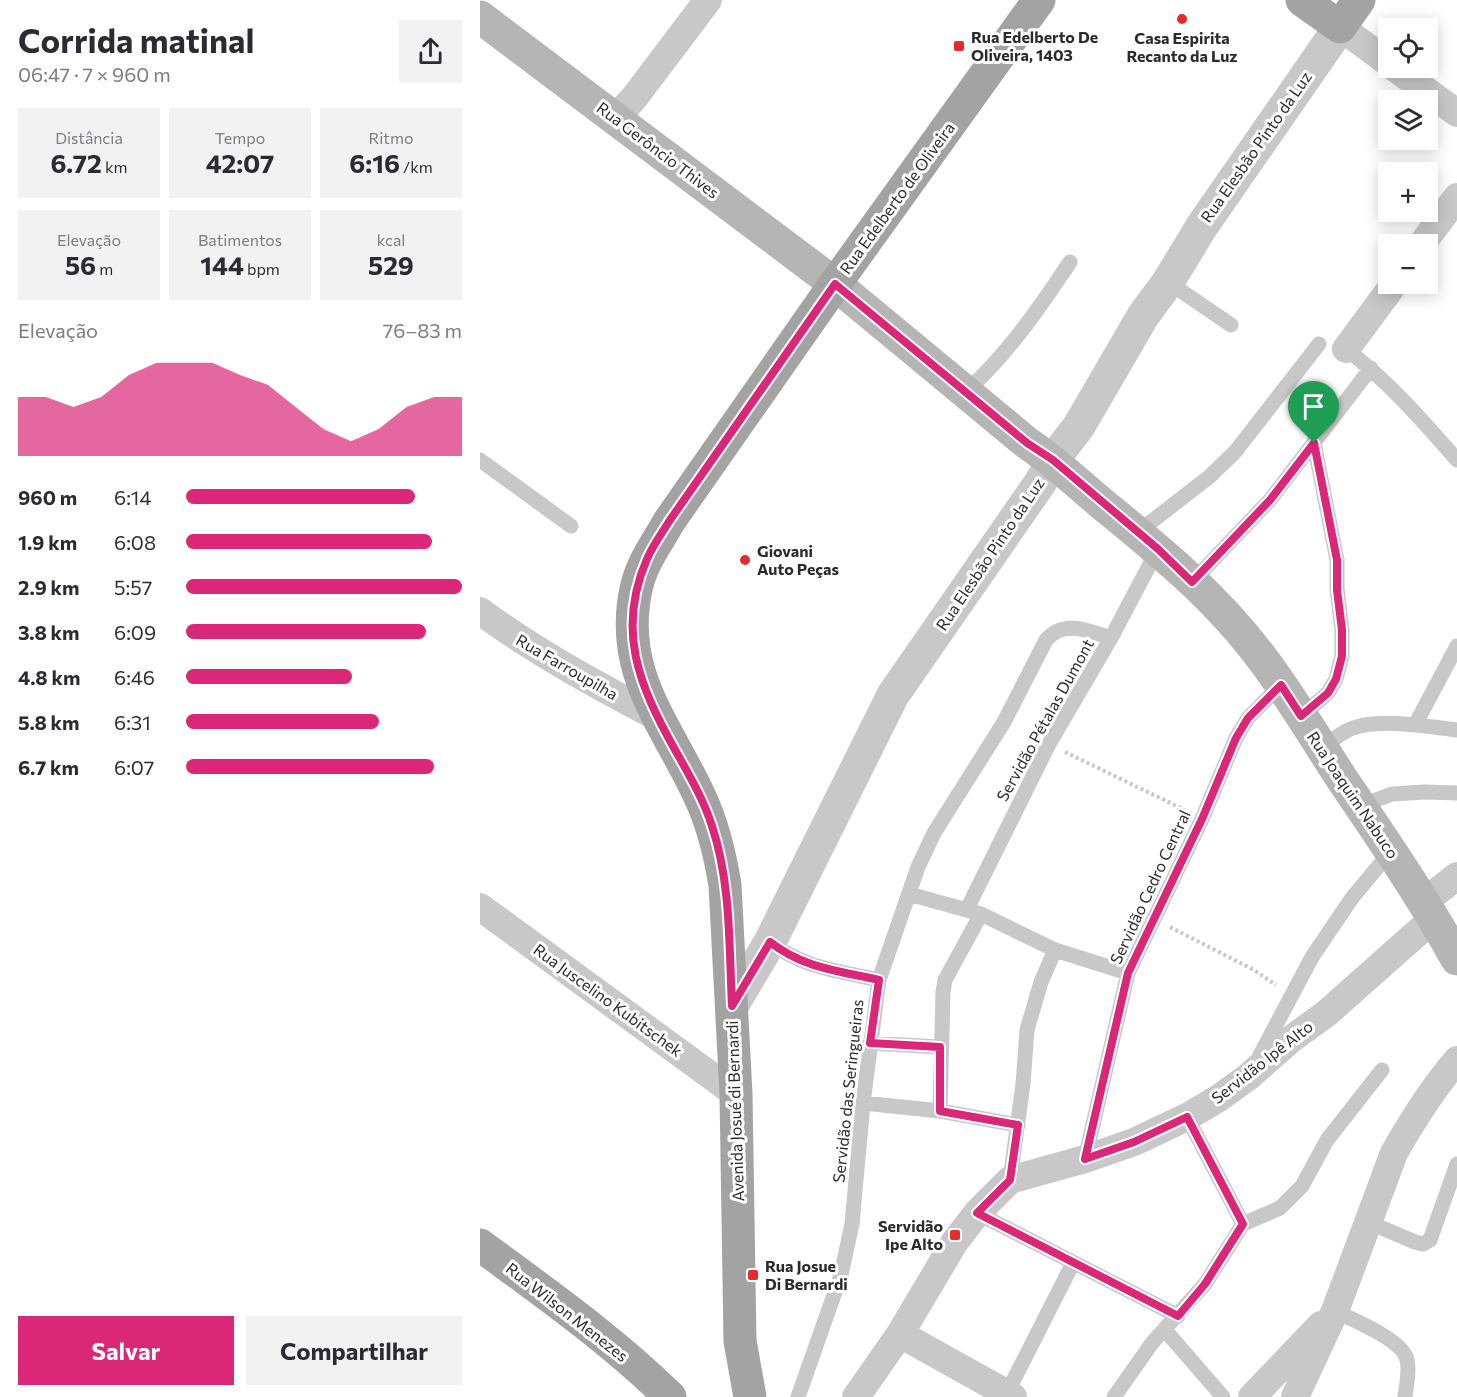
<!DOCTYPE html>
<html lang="pt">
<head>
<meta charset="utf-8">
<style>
  body { margin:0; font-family:Commissioner,sans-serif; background:#f2f2f3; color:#2b2b33; height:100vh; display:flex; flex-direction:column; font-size:22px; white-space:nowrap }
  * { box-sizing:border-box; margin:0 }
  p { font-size:20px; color:#7c7c81 }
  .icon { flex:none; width:33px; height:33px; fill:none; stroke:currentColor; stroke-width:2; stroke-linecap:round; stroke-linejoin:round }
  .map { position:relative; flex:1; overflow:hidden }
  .details { display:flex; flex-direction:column; background:#fff; width:480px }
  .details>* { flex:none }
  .controls { position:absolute; left:898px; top:18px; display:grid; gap:12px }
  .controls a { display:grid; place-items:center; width:60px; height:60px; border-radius:0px; background:#fff; box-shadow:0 3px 15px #0003; font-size:30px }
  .pin { position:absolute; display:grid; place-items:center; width:51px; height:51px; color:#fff; margin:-62px -26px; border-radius:50% 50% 50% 0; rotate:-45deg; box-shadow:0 0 6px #0007 }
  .pin .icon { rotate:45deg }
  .round { display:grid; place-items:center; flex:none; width:63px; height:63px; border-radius:0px; background:#f2f2f3 }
  .overview { display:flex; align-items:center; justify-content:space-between; height:102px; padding:0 18px }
  h1 { font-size:33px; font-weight:700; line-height:45px }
  .metrics { display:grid; grid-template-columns:repeat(3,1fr); gap:9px; height:102px; padding:6px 18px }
  .metrics div { display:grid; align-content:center; border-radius:0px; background:#f2f2f3; text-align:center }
  .metrics b { font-size:26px; font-weight:700 }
  .metrics small { font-size:16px; font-weight:400 }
  .metrics p { font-size:16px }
  .chart { height:168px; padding:12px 18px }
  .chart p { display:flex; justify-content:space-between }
  .chart svg { width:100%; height:108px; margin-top:6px; fill:#db2777; opacity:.7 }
  .primary-button { display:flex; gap:12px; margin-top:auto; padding:12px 18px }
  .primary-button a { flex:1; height:69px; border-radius:0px; background:#db2777; color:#fff; font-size:24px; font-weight:700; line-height:69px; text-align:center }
  .primary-button a+a { background:#f2f2f3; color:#2b2b33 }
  ul { padding:0 18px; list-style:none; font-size:20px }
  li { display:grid; grid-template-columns:96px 72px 1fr; align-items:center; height:45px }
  li i { height:15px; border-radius:8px; background:#db2777 }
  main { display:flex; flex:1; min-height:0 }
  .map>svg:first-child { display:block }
</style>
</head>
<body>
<main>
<section class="details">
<div class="overview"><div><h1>Corrida matinal</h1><p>06:47 · 7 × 960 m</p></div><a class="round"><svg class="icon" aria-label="share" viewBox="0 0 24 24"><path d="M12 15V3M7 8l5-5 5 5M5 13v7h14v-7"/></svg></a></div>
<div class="metrics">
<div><p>Distância</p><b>6.72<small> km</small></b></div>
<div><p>Tempo</p><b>42:07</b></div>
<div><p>Ritmo</p><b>6:16<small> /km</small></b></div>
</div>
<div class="metrics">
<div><p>Elevação</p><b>56<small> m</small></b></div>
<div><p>Batimentos</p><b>144<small> bpm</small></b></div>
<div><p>kcal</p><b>529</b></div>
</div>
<div class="chart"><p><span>Elevação</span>76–83 m</p>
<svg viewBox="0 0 160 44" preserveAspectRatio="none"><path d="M0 44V20L10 20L20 24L30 20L40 11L50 6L60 6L70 6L80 11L90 15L100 24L110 33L120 38L130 33L140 24L150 20L160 20V44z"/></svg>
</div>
<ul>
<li><b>960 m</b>6:14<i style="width:83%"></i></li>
<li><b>1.9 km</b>6:08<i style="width:89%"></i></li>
<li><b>2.9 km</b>5:57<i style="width:100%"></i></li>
<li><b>3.8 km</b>6:09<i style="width:87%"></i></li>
<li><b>4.8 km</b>6:46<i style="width:60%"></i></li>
<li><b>5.8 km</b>6:31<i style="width:70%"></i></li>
<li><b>6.7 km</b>6:07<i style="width:90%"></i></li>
</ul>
<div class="primary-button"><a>Salvar</a><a>Compartilhar</a></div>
</section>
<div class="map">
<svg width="977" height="1397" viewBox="0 0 977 1397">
  <rect width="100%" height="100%" fill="#fff"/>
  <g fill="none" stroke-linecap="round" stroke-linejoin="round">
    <!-- path -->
    <path stroke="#c8c8c8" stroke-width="4" stroke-dasharray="3 3" stroke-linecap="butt" d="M585,752l120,58
      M690,927l84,43 22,15"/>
    <!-- service -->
    <path stroke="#c8c8c8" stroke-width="15" d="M688,282l63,43
      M866,349c42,32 76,71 111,111
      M487,391c42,-39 71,-81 103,-129
      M0,460l91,66
      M658,532l71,-55 26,-25 84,-108
      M712,582l78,-82 101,-132
      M821,716l27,-23 8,-14 6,-23v-26l-5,-41v-29l-23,-117
      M935,725l42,-79
      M842,749c10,-8 19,-17 31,-21 25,-10 77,-1 104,2
      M880,806l32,-12 33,-2 32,1
      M429,894l72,20 74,36 73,23
      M487,909l82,-165 62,-106 47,-89
      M290,942c33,26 69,29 109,38
      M390,1043l70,4
      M779,1057l53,-100 40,-59 39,-47
      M383,1103l77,8 78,14
      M460,1111l3,-119 2,-12 36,-66
      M707,1117l56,107
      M605,1159l43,-186 74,-154 34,-81 12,-20 33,-33
      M530,1180l13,-96 4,-54 14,-48 14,-32
      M497,1213l201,103
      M888,1222l47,20 8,2 7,-4 27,-76
      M855,1311c18,9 68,29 72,49 3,11 -1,26 -2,37
      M685,1330l58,67
      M318,1397l43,-122 11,-51 11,-121 16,-123 39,-113 16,-34 70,-111 42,-82c18,-21 43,-9 65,-2
      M525,1397l68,-134
      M634,1397l38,-54 53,-59 38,-60 37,-16 22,-22 25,-46 55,-70"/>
    <!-- minor -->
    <path stroke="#c8c8c8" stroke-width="28" d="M860,27l49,36
      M915,68l62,45
      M135,118l19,-20 74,-98
      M942,244l35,-47
      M866,349l48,-65
      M0,611c57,42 115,73 177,106
      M944,902l33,-26
      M0,907l256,187
      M420,1334l113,63
      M376,1397l44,-63 54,-91 23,-30 33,-33 75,-21 49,-17 53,-25 32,-19 29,-21 42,-37 37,-27 107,-95
      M772,1397l69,-72
      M815,1397l40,-86 59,-158c18,-32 39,-65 63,-93"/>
    <!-- tertiary -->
    <path stroke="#c8c8c8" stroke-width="33" d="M252,1006l38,-64 123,-247 147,-212 13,-23 26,-34 64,-110 25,-34 34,-56 138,-199"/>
    <!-- secondary -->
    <path stroke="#b5b5b5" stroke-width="33" d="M0,17l355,267 192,159c27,18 49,39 74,60 58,47 116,95 160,154 30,39 54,81 81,122 40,59 80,117 115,180"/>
    <!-- primary -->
    <path stroke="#a3a3a3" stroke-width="33" d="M822,0l38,27 19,-27
      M0,1245c65,48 132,95 190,152
      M270,1397l-10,-56 -4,-247 -11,-209c-5,-31 -12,-60 -25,-88 -33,-72 -84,-126 -63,-212 6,-24 21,-44 33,-65l165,-236 204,-284"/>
  </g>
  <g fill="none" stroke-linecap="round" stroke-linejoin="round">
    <defs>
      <path id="route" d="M355,284l192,159 26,17 105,89 34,33 78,-82 44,-57 23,117v30l5,40v26l-6,23 -8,14 -27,23 -20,-31 -33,33 -12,20 -34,81 -74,154 -43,186 49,-17 53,-25 56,107 -38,60 -27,32 -201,-103 33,-33 8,-55 -78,-14v-64l-70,-4 9,-63c-40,-9 -76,-12 -109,-38l-38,64c-3,-60 -1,-123 -20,-180 -9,-28 -24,-53 -38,-78 -35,-63 -58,-118 -27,-189 6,-14 15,-26 23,-39z"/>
    </defs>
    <!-- route casing -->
    <use href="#route" stroke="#fff" stroke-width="12"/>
    <!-- route -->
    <use href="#route" stroke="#db2777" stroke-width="8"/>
  </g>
  <!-- markers -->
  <g fill="#e52c2b" stroke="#fff" stroke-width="2">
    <circle cx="702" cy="19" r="6"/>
    <rect x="473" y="40" width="12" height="12" rx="3"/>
    <circle cx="265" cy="560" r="6"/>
    <rect x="469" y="1229" width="12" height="12" rx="3"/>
    <rect x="267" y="1269" width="12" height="12" rx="3"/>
  </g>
  <g text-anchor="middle" stroke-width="6" stroke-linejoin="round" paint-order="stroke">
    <!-- poi labels -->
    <g font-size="16" font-weight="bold" fill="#2b2b2b" stroke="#fff" text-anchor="start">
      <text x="491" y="43">Rua Edelberto De<tspan x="491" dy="18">Oliveira, 1403</tspan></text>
      <text x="702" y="44" text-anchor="middle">Casa Espirita<tspan x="702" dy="18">Recanto da Luz</tspan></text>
      <text x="277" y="557">Giovani<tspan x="277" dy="18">Auto Peças</tspan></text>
      <text x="463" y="1232" text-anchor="end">Servidão<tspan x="463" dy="18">Ipe Alto</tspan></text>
      <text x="285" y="1272">Rua Josue<tspan x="285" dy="18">Di Bernardi</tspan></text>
    </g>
    <!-- street labels -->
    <g font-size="16" fill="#2b2b2b" stroke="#fff">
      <text transform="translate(776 147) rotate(-55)" y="6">Rua Elesbão Pinto da Luz</text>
      <text transform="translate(178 150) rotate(37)" y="6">Rua Gerôncio Thives</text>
      <text transform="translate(417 198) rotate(-54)" y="6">Rua Edelberto de Oliveira</text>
      <text transform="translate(510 554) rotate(-56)" y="6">Rua Elesbão Pinto da Luz</text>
      <text transform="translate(87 667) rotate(30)" y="6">Rua Farroupilha</text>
      <text transform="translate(565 720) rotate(-61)" y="6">Servidão Pétalas Dumont</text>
      <text transform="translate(873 795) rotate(56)" y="6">Rua Joaquim Nabuco</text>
      <text transform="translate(670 887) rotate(-65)" y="6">Servidão Cedro Central</text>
      <text transform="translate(128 1000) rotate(36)" y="6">Rua Juscelino Kubitschek</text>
      <text transform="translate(782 1062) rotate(-38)" y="6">Servidão Ipê Alto</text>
      <text transform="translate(368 1091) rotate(-84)" y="6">Servidão das Seringueiras</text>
      <text transform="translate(255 1111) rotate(-92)" y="6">Avenida Josué di Bernardi</text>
      <text transform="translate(87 1312) rotate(38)" y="6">Rua Wilson Menezes</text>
    </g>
  </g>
</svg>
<div class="controls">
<a><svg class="icon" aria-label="locate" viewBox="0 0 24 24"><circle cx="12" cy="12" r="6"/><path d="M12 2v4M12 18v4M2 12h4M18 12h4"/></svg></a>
<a><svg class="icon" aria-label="layers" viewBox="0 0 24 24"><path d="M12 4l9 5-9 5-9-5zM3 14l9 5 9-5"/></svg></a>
<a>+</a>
<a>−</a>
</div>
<div class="pin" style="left:834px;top:443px;background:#1e9e55"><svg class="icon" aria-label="arrive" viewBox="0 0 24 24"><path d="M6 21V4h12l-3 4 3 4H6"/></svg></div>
</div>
</main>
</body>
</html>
